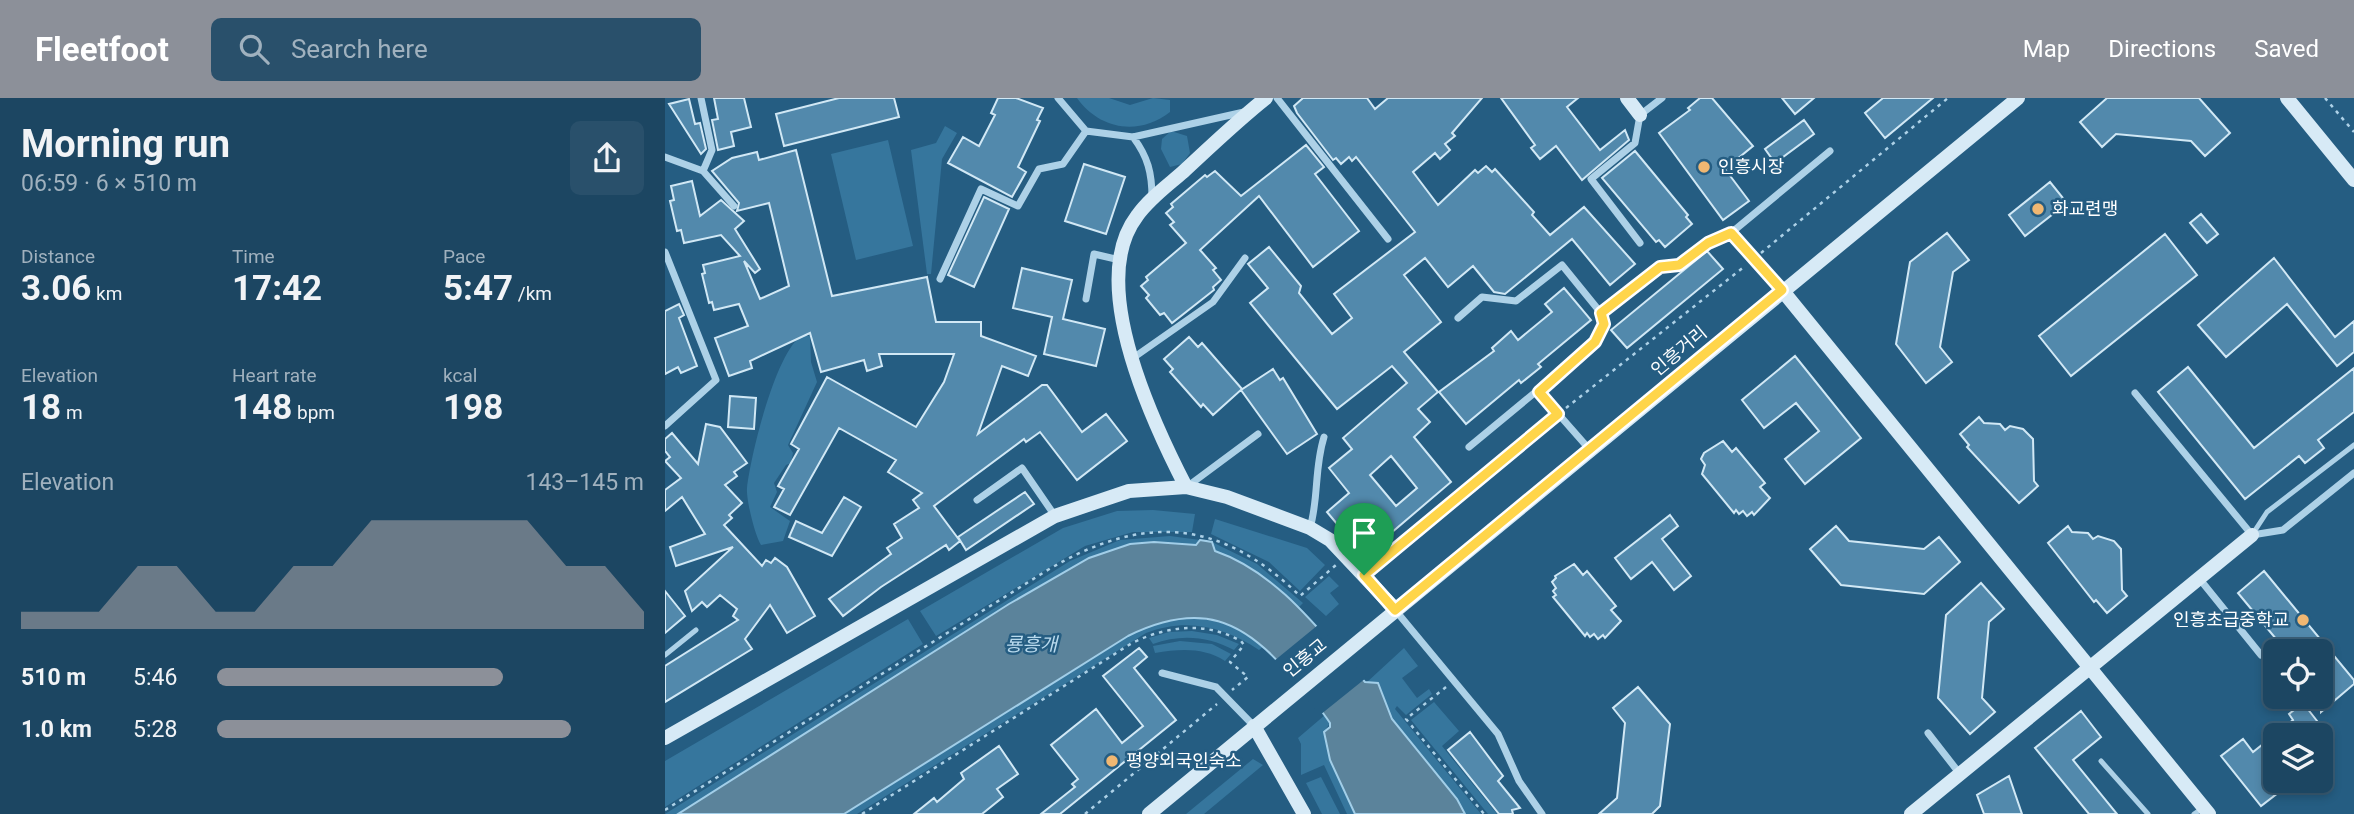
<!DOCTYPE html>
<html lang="en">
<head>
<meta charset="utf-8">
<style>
  body { margin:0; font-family:Roboto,"Noto Sans KR",sans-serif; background:#29506b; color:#f1f3f6; height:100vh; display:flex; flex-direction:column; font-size:26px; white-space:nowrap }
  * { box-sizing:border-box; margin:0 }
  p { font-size:23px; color:#a0b1be }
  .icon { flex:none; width:38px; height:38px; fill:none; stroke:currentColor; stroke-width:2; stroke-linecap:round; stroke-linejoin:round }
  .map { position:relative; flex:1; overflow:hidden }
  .details { display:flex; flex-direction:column; background:#1c4662; width:665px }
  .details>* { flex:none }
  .controls { position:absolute; left:1598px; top:541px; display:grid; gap:14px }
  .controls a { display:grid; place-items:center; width:70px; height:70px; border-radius:10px; background:#1c4662; box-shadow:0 4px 10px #0003,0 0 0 2px #3a5e77; font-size:35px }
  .pin { position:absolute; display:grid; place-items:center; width:60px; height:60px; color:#fff; margin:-72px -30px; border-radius:50% 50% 50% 0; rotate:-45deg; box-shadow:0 0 7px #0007 }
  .pin .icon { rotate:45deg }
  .round { display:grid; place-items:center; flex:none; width:74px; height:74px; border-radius:10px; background:#29506b }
  .overview { display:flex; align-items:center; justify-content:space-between; height:119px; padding:0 21px }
  h1 { font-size:38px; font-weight:700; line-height:52px }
  .stats { display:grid; grid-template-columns:repeat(3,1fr); gap:10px; height:119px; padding:7px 21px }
  .stats div { display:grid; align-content:center }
  .stats b { font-size:35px; font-weight:700 }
  .stats small { font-size:19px; font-weight:400 }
  .stats p { font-size:19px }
  .chart { height:196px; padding:14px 21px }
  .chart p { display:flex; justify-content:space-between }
  .chart svg { width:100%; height:126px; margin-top:7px; fill:#8c9099; opacity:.7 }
  ul { padding:0 21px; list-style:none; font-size:23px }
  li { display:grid; grid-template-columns:112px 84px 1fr; align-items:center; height:52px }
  li i { height:18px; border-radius:9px; background:#8c9099 }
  header { display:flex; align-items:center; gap:42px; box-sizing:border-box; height:98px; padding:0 35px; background:#8c9099; color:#fff }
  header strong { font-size:33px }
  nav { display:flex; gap:38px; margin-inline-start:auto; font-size:24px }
  .search { width:490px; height:63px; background:#29506b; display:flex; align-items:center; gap:18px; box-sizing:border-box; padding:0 24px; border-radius:10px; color:#a0b1be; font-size:26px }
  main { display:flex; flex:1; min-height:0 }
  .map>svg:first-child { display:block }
</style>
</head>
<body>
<header>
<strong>Fleetfoot</strong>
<div class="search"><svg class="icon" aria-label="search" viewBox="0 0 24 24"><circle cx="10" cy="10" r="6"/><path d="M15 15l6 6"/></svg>Search here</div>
<nav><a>Map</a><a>Directions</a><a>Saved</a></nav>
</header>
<main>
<section class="details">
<div class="overview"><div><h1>Morning run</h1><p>06:59 · 6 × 510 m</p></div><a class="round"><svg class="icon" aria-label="share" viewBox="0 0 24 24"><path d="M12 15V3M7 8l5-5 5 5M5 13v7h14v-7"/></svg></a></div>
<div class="stats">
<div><p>Distance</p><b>3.06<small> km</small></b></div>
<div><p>Time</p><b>17:42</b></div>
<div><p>Pace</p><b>5:47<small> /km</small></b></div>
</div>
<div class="stats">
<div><p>Elevation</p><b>18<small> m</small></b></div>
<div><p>Heart rate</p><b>148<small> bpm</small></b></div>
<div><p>kcal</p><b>198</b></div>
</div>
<div class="chart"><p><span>Elevation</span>143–145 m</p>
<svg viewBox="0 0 160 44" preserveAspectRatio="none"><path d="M0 44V38L10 38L20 38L30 22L40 22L50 38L60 38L70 22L80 22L90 6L100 6L110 6L120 6L130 6L140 22L150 22L160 38V44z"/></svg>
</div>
<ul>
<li><b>510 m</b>5:46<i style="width:67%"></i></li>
<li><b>1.0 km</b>5:28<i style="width:83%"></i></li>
</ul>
</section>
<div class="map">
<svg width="1689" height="716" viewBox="0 0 1689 716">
  <rect width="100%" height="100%" fill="#255d82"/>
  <!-- green -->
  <path fill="#36769d" d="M412,0h32l21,7 23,-7 17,2v12c-31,24 -70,18 -93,-14z
    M280,28l12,7 -15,26 -11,115h-4l-16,-124 25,-7z
    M506,33l16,5 3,17 -8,11 -12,3 -9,-18 1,-10z
    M223,42l25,106 -57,14 -25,-106z
    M136,238h9l1,26 6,20 -29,63 5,8 -2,10 -5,2 -12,18 3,9 -7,15 20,14 -7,20 -22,4c-6,-9 -15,-46 -14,-57 4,-34 28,-133 54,-152z
    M488,412l42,4 -3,18h-59l-48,14 -149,90 -16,-25 143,-83 54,-17z
    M550,421l92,29 18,17 -25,26 -31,-29 -58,-28z
    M505,438l30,4 -4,5 -42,-3 -24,2 -41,14 -80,46 -331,210h-13l405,-253 50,-21z
    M547,444l45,22 46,39 -5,5 -43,-37 -40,-20z
    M664,478l10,10 -9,7 9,11 -13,12 -21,-19z
    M517,519c32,2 58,8 82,29l-5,4c-34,-23 -72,-33 -113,-17l-289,181h-13l284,-178 23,-11z
    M243,521l15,25 -258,163v-46z
    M527,533l25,4 22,9 -5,6c-26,-14 -54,-16 -81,-6l-4,-6 20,-6z
    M515,543l32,3 19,10 -6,7c-22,-14 -45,-12 -70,-8l-2,-7z
    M739,550l14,18 -16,12 15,20 12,-9 3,5 -26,21 -9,-9 -2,3 86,105h-16l-8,-15 -65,-80 -11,-30 -15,-6z
    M769,604l25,29 -17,15 55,68h-9l-77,-94z
    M660,617l5,8 -6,9 6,28 25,54h-8l-23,-49 -23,10v-31l-3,-6z
    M588,661l10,6 -59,49h-18z
    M656,679l19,37h-18l-16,-31z"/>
  <!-- water -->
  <path fill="#5b839b" stroke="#a2cee8" stroke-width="2" d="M535,442l12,2 3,9c64,22 107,83 150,131l13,1 14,36 65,80 8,15h-110l-25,-54 -6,-28 6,-5v-4c-11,-17 -25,-32 -38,-46 -49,-59 -93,-76 -164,-41l-284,178h-166l331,-210 80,-46 41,-14 24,-2 42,3z"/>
  <!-- pier -->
  <path fill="#255d82" d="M653,527l48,53 -46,37 -46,-54z"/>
  <!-- building -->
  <path fill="#5289ac" stroke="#d1e8f5" stroke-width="2" fill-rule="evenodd" d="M49,0h30l7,29 -20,5 3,14 -16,4 -6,-30 6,-1z
    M174,0h55l5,19 -115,29 -8,-32z
    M333,0h18l27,10 -6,12 3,1 -22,46 8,5 -14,25 -64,-34 15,-26 16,9 16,-31 -4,-2z
    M638,0h64l8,11 13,-11h94l-30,35 3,3 -10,8 5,6 -10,9 -5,-6 -22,19 25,33 37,-35 3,3 8,-7 6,6 3,-3 39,43 -2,3 18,20 34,-28 51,57 -25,21 -38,-46 -67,55 -11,-2 -21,-26 -25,21 -23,-29 -21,17 37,47 -37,30 34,40 -20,17 12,13 -16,15 37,45 -87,74 -37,-44 22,-19 -20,-25 23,-19 -9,-11 64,-55 -15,-17 -55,43 -87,-106 18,-15 -20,-24 21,-17 32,39 -2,7 33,41 20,-16 -18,-24 81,-62 -59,-75 -4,4 -3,-4 -8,7 -5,-6 -3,2 -36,-47 -3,-7zM726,358l26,32 -21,18 -26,-31z
    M836,0h77l-11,9 33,43 25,-20 4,10 -47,40 -26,-34 -16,13 -9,-11 4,-3z
    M1035,0h12l41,48 -28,23 24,32 -26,19 -64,-87 31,-23 -2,-2z
    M1117,0h32l-19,16z
    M1218,0h50l-48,40 -20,-25z
    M1442,0h92l31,35 -25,23 -14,-15 -75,-7 -14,13 -22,-25z
    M24,1l6,25 5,-1 6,26 -5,5 -32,-50z
    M1139,22l10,14 -39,29 -10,-14z
    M641,47l18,22 -9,7 44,57 -46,36 -54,-71 -59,54 16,18 -3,2 8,10 -8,7 1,3 -42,33 -8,-10 -4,2 -14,-17 3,-3 -8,-9 7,-6 -2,-3 40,-34 -16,-18 4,-3 -8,-9 7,-6 -2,-3 34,-29 2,2 8,-6 26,25z
    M131,52l36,146 95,-19 9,45h45v14l55,20 -8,20 -26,-10 -24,68 64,-49h5l35,47 24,-18 21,27 -50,39 -37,-48 -14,10 -2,-3 -90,67 26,35 -11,9 -3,-5 -65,42 -38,29 -14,-17 62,-45 -4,-6 15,-10 -8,-14 25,-16 -6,-8 9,-7 -34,-21 8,-12 -57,-32 -49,87 -16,-8 10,-18 -6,-3 21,-37 -8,-5 36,-67 89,50 28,-45 10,-28h-75l3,12 -15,5 -3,-11 -43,12 -11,-39 -60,28 2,7 -23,8 -14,-38 33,-12 -9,-22 -25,6 -2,-8 -3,1 -7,-29 3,-1 -2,-8 37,-9 -19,-21 -37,8 -3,-13 -4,1 -7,-30 4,-1 -3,-14 21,-5 8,35 21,-16 23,21 -9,8 25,40 -5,4 -11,-12 16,38 29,-13 -20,-83 -32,8 2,-8 -27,-32 20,-13 25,-6 2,8z
    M970,53l53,64 -2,2 6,7 -27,23 -6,-7 -3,2 -54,-64z
    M419,66l41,13 -19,57 -41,-13z
    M1385,84l17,21 -42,33 -16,-21z
    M319,99l25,12 -35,78 -26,-12z
    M1536,116l17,20 -11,9 -17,-20z
    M1282,135l22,27 -16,12 -13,75 12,15 -26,21 -30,-39 14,-82z
    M1500,136l32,41 -126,101 -32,-40z
    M1042,153l16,18 -96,79 -16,-18z
    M1609,160l61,79 19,-16v31l-17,14 -50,-62 -61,53 -28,-32z
    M357,170l50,12 -9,39 42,10 -9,37 -52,-12 8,-37 -39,-9z
    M899,190l27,32 -53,44 3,3 -20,16 -2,-3 -53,44 -27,-32 55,-41 -2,-3 19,-17 7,9 34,-28 -7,-8z
    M14,206l5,11 -5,3 18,48 -16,7 -3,-6 -13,7v-63z
    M524,239l9,10 4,-4 40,46 -29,26 -10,-11 -2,3 -31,-35 3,-3 -9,-10z
    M1130,258l66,82 -56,46 -20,-25 34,-28 -23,-28 -32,25 -22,-28z
    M1523,269l66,81 100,-80v44l-36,28 6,8 -19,15 -6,-7 -54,43 -87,-107z
    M608,271l7,11 3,-2 34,56 -30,20 -46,-64z
    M65,298l26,2 -2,31 -26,-2z
    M1314,319l5,6 16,1 5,6 5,-4 13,3 10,10 1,42 4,5 -19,17 -52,-56 2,-2 -9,-11z
    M41,326l14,3 27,36 -13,9 3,4 -12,9 17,18 -13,12 3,3 -8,7 38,41 4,-6 5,3 4,-5 12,9 28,49 -28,17 -17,-28 -25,34 7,10 -87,53v-36l73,-46 -5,-4 4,-7 -17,-14 -13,12 -5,-5 -10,9 -7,-20 48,-44 -57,19 -6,-19 35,-13 -23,-37 -17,14v-21l16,-12 -16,-17 5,-4 -5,-6v-12l7,-6 26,31z
    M1058,343l9,11 4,-4 29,35 -5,4 10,11 -16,17 -2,-3 -5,4 -4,-5 -4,3 -3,-4 -2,3 -32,-39 3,-9 -4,-6 3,-6z
    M360,394l9,12 -68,46 -8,-13z
    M179,399l17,10 -29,49 -43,-19 7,-16 26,12z
    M1005,417l8,11 -16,13 29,37 -17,14 -22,-28 -21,17 -16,-21z
    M1171,428l13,15 75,8 15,-12 21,25 -36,32 -83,-9 -31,-36z
    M1403,428l4,6 16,1 5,6 5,-3 16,5 7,8 1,41 5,6 -20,17 -11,-13 -2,2 -46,-59z
    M909,466l9,11 4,-4 29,35 -5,4 10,11 -16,17 -2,-3 -5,4 -4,-5 -4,3 -3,-4 -2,3 -32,-39 3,-2 -3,-4 3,-3 -4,-6 4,-4 -1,-2z
    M1599,473l90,109v4l-33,28v-61h-35l-48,-58z
    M1316,485l23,26 -15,13 -7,76 13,14 -25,22 -32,-36 8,-83z
    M0,493l20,25 -20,17z
    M474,550l8,9 -13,11 42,52 -116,94h-19l34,-27 -3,-3 6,-5 -27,-34 45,-36 26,34 21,-17 -40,-50z
    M973,589l32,37 -10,82 -8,8h-53l18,-16 8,-75 -12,-15z
    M1638,605l25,32h-53v45l8,9 -22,17 -40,-50 22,-17 10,13 40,-32 -4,-6z
    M1416,613l20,26 -28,23 44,54h-28l-54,-66z
    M805,634l33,44 -5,5 22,27 -8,2 1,4h-14l-51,-64z
    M334,648l19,28 -21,15 6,8 -21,17h-68l20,-16 3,4 27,-23 -3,-6z
    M1344,678l13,38h-38l-7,-19z"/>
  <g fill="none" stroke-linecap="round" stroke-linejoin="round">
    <!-- path -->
    <path stroke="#add1e7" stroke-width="2.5" stroke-dasharray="3.5 5" stroke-linecap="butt" d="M1660,0l29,34
      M1096,155l187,-155
      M901,310l179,-142
      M710,468l175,-145
      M781,589l-40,32 78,95
      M0,712l381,-239c95,-57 173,-54 254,25l36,-31
      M197,716l270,-171c35,-17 73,-22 109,-2l3,4 -14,17 18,15 -16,13
      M420,716l132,-110"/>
    <!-- lane -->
    <path stroke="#add1e7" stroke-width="5" d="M1587,437l15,-23 87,-67
      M0,557l31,-25
      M1436,663l47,53
      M1529,716l9,-6"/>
    <!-- street -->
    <path stroke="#add1e7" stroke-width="7" d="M36,0l11,52 -9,21
      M393,0l28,33 47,6 111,-25
      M612,0l111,141
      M468,39c15,20 19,36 19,61
      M0,59l38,14 31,35
      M1066,135l50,57
      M975,145l-49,-64 44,-36 5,-28 22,-17
      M0,154l51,128 -51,46
      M275,181l41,-90 37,17 21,-37 24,-5 23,-33
      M421,201l8,-45 26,6
      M793,220l24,-21 34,4 46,-36 39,48 58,-46 20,-2 29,-22 23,-10 99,-82
      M468,260l80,-56 32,-44
      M874,294l51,58
      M1470,295l117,142 31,-5 71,-57
      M804,349l127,-105 8,-18 -3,-11
      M523,388l70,-52
      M312,402l45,-32 33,48
      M645,430c9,-31 4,-59 14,-91
      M1533,479l63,78
      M731,513l102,123 21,47 23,33
      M497,575l54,14 38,39
      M1263,635l32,41"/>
    <!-- secondary -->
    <path stroke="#d7eaf6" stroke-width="14" d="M962,0l13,17
      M1622,0l67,82
      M1117,192l427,524
      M521,389c-33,-64 -100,-204 -49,-271 12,-17 30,-30 46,-44 27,-25 54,-51 83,-74
      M589,628l50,88
      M0,640l390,-222 74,-25 57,-4 41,10 83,31 20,12 65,69
      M484,716l869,-716
      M1246,716l341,-279"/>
  </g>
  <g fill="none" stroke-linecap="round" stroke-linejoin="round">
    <defs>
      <path id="route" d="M1066,135l51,57 -387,320 -31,-35 194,-161 -19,-22 56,-50 9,-18 -3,-11 59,-46 19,-2 29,-22z"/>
    </defs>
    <!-- route casing -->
    <use href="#route" stroke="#fff" stroke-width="14"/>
    <!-- route -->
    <use href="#route" stroke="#ffd54a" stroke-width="9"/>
  </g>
  <!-- markers -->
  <g fill="#f0b772" stroke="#255d82" stroke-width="2.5">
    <circle cx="1039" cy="69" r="7"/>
    <circle cx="1373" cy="111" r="7"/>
    <circle cx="1638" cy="522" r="7"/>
    <circle cx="447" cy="663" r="7"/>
  </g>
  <g text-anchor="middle" stroke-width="5" stroke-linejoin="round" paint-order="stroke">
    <!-- poi labels -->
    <g font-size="18" fill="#fff" stroke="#255d82" text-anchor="start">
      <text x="1053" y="75">인흥시장</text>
      <text x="1387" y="117">화교련맹</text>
      <text x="1624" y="528" text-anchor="end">인흥초급중학교</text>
      <text x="461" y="669">평양외국인숙소</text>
    </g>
    <!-- street labels -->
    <g font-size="18" fill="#fff" stroke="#255d82">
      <text transform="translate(1014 253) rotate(-40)" y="6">인흥거리</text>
      <text transform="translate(640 560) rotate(-39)" y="6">인흥교</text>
    </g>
    <!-- water labels -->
    <g font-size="19" font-style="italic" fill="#b9daee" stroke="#255d82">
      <text x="366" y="553">룡흥개</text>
    </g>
  </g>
</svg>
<div class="controls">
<a><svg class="icon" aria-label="locate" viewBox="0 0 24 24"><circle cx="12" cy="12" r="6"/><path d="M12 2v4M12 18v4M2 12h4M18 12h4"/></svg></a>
<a><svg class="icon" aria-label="layers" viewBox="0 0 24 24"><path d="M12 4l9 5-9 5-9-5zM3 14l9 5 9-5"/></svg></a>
</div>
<div class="pin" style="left:699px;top:477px;background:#1e9e55"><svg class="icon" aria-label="arrive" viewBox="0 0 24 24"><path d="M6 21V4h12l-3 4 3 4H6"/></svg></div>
</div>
</main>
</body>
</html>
